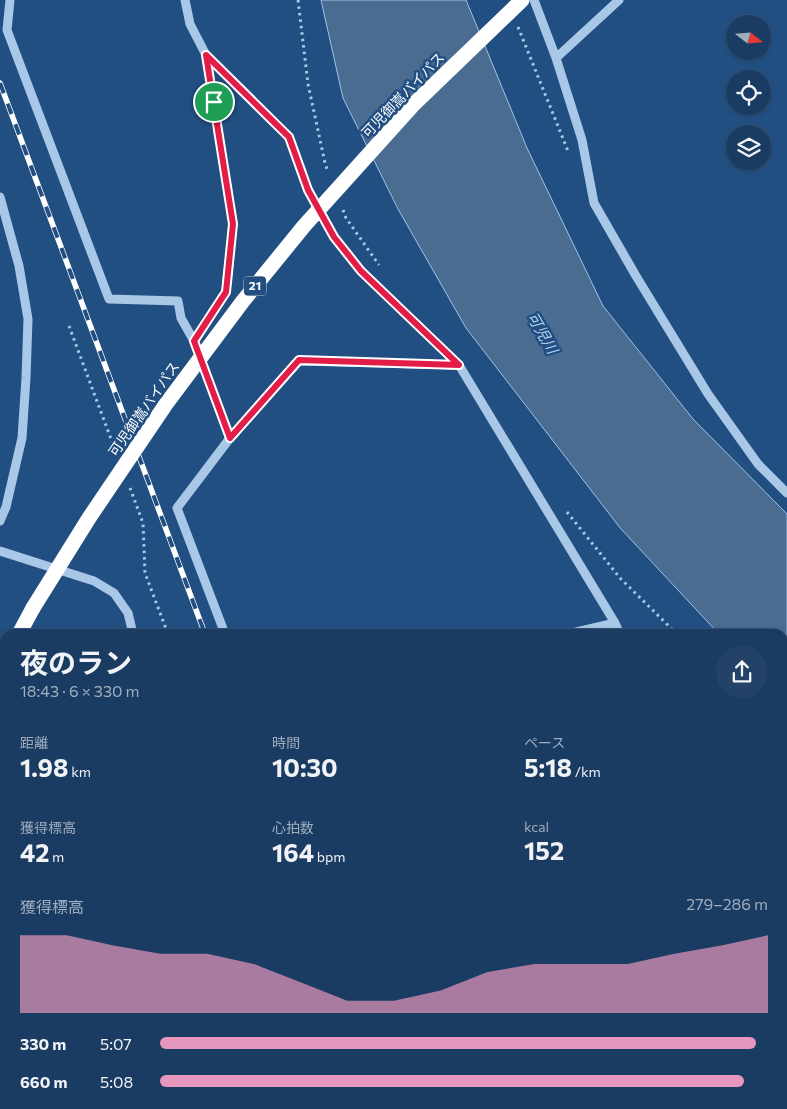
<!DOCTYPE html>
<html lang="ja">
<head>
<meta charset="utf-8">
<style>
  body { margin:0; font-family:Commissioner,"Noto Sans JP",sans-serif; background:#234268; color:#f1f3f6; height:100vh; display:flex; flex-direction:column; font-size:19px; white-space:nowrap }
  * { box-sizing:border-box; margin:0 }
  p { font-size:16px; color:#9fadbe }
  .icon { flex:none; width:28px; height:28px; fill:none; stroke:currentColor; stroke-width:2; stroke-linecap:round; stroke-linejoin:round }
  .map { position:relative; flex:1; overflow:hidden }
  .drawer { position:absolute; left:0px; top:629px; width:788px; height:481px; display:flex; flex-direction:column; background:#1a3b62; border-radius:15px 15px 0 0; box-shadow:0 1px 4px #0004,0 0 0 1px #385577 }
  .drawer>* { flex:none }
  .needle { width:32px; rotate:107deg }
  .fabs { position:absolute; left:726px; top:15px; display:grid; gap:10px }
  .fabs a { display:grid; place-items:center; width:45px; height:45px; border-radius:50%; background:#1a3b62; box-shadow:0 1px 4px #0004,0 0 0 1px #385577; font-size:25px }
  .pin { position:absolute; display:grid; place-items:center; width:42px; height:42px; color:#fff; margin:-21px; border:2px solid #fff; border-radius:50%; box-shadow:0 1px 5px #0007 }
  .round { display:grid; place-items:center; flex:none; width:52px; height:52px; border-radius:26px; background:#234268 }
  .head { display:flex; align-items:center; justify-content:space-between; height:85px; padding:0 20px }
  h1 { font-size:28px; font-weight:700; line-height:38px }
  .figures { display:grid; grid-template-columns:repeat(3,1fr); gap:8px; height:85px; padding:5px 20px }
  .figures div { display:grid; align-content:center }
  .figures b { font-size:25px; font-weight:700 }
  .figures small { font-size:14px; font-weight:400 }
  .figures p { font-size:14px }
  .chart { height:140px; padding:10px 20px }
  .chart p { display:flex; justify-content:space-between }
  .chart svg { width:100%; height:90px; margin-top:5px; fill:#e797bd; opacity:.7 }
  ul { padding:0 20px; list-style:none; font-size:16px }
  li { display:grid; grid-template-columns:80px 60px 1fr; align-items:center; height:38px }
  li i { height:12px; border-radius:6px; background:#e797bd }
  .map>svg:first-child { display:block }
</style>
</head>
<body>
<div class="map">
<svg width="787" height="1109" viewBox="0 0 787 1109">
  <rect width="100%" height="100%" fill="#224f82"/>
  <!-- water -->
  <path fill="#4a6c90" stroke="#9dc3e9" d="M321,0h145l61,148 76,158 90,113 94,95v194l-4,-6 -1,-68h-63l-98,-105 -155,-201 -68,-119 -55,-111z"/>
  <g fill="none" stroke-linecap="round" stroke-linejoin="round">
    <!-- path -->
    <path stroke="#a9c8e8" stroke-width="3" stroke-dasharray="2.5 4" stroke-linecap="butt" d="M298,0l10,84 17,79 3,9
      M518,27l50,124
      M343,210l3,8 33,47
      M69,326l45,121
      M130,488l13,35 2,50 23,61
      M567,512l53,66 57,56
      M782,745l5,5
      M225,1105l14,4
      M347,1105l1,4
      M164,1109l1,-4"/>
    <!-- minor -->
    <path stroke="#a9c8e8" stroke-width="9" d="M10,0l-3,30 102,269 69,2 3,17 13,23
      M185,0l5,24 16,31 27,169 -7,68 -32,49 36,97
      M534,0l22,58 26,82 12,63 42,73 72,118 50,70 29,29
      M206,55l83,82 19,53 26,47 27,34 98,94 156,258 5,11
      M556,58l63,-58
      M0,197l19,69 9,53 -2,59 -4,60 -16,69 -6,14
      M0,551l94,30 20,12 14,20 5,21
      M225,634l-48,-126 53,-70 69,-77 160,4
      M568,634l47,-11
      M0,880l5,-12
      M782,945l5,8
      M782,1102l5,1"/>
    <!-- highway -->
    <path stroke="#fff" stroke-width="15" d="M19,634l14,-26
      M0,670l5,-9"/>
    <defs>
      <path id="rail" d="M0,83l205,551
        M380,1105l2,4"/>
    </defs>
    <!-- rail casing -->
    <use href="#rail" stroke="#fff" stroke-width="5.5"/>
    <!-- rail -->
    <use href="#rail" stroke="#224f82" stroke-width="4" stroke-dasharray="11" stroke-linecap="butt"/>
    <!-- highway-bridge -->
    <path stroke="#fff" stroke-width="15" d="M33,608l56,-90 77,-114 77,-103 61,-75 110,-122 108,-104"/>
  </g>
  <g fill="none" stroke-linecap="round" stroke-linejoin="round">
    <defs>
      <path id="route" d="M206,55l83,82 19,53 26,47 27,34 98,94 -160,-5 -69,78 -36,-97 32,-49 7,-68z"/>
    </defs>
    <!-- route casing -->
    <use href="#route" stroke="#fff" stroke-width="10"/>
    <!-- route -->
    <use href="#route" stroke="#e11d48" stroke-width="6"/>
  </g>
  <g text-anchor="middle" stroke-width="5" stroke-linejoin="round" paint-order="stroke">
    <!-- shield labels -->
    <rect fill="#224f82" stroke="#bdcada" stroke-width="1" x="244" y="276.5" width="22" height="19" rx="4"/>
    <g font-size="12" font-weight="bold" fill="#fff">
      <text x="255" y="290">21</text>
    </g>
    <!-- street labels -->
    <g font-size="14" fill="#fff" stroke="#224f82">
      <text transform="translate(403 95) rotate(-46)" y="5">可児御嵩バイパス</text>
      <text transform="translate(144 409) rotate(-55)" y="5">可児御嵩バイパス</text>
    </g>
    <!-- water labels -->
    <g font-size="15" font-style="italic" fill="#b5d2ef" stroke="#224f82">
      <text transform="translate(542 333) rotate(60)" y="5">可児川</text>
    </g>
  </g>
</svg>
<div class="fabs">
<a><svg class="needle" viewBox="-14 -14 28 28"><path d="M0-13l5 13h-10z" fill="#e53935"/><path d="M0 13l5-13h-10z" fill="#9fadbe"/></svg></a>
<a><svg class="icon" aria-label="locate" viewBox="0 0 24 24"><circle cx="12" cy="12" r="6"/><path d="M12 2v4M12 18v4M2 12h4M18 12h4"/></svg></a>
<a><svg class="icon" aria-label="layers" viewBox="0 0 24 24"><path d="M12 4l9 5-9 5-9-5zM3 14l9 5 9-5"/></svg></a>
</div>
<div class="pin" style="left:214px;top:102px;background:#1e9e55"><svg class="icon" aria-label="arrive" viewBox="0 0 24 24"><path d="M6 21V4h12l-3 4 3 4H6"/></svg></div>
<section class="drawer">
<div class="head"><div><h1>夜のラン</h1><p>18:43 · 6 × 330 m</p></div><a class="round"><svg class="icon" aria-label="share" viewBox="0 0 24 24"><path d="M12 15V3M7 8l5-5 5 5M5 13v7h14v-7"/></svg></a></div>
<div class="figures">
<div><p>距離</p><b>1.98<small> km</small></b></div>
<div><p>時間</p><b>10:30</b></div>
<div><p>ペース</p><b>5:18<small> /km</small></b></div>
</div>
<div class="figures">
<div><p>獲得標高</p><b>42<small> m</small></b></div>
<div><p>心拍数</p><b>164<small> bpm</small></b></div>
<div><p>kcal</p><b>152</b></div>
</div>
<div class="chart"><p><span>獲得標高</span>279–286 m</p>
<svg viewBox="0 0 160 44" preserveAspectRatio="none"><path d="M0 44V6L10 6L20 11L30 15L40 15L50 20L60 29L70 38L80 38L90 33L100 24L110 20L120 20L130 20L140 15L150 11L160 6V44z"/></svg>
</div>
<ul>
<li><b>330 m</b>5:07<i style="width:98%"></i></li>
<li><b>660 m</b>5:08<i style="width:96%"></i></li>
</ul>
</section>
</div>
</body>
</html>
